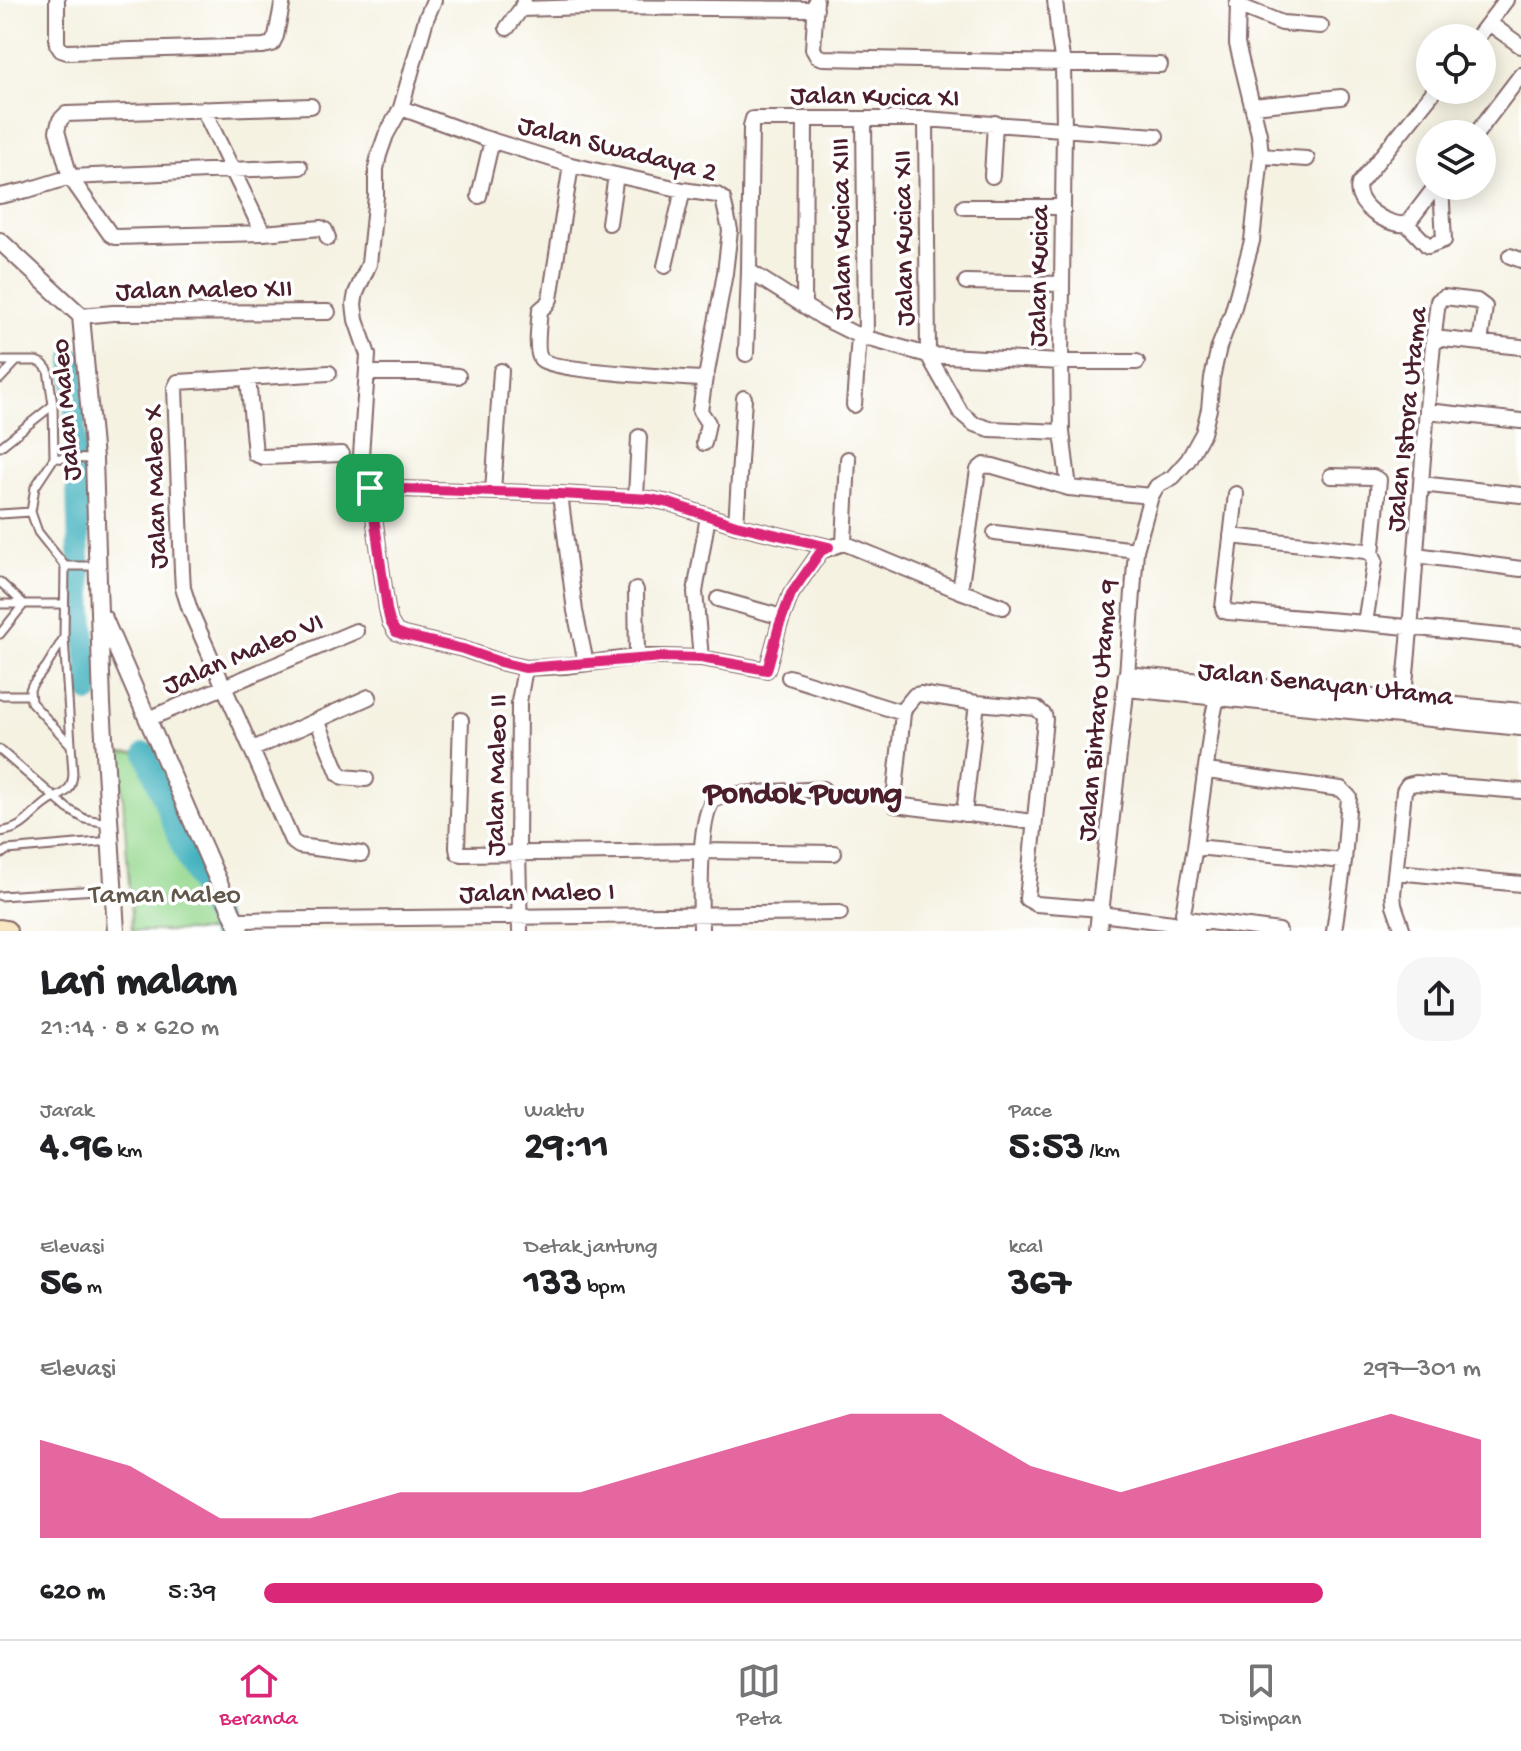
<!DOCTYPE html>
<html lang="id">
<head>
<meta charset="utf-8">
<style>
  body { margin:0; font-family:"Gochi Hand",sans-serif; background:#f6f6f6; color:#202124; height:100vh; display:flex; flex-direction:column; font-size:30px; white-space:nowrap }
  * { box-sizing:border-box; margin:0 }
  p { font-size:26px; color:#757577 }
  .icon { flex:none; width:44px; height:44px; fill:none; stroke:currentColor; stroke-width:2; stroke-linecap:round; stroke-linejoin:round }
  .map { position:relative; height:931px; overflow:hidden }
  .drawer { display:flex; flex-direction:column; background:#fff; flex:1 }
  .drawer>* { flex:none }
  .tools { position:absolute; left:1416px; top:24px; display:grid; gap:16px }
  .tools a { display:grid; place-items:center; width:80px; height:80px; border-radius:50%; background:#fff; box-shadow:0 4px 20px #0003; font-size:40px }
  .pin { position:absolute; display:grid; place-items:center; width:68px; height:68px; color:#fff; margin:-34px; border-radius:16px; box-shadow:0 4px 12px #0006 }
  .round { display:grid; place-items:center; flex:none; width:84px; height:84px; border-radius:32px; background:#f6f6f6 }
  .headline { display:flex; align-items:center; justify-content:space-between; height:136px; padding:0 40px }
  h1 { font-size:44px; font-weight:700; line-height:60px }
  .figures { display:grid; grid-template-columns:repeat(3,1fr); gap:12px; height:136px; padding:8px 40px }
  .figures div { display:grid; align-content:center }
  .figures b { font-size:40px; font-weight:700 }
  .figures small { font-size:22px; font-weight:400 }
  .figures p { font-size:22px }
  .chart { height:224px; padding:16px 40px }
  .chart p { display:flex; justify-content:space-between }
  .chart svg { width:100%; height:144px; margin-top:8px; fill:#db2777; opacity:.7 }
  ul { padding:0 40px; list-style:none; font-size:26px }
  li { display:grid; grid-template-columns:128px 96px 1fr; align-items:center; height:60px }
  li i { height:20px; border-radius:10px; background:#db2777 }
  .menu { display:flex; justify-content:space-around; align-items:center; height:112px; border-top:2px solid #e0e0e0; background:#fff; font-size:22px; color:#757577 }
  .menu a { display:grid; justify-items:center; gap:4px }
  .menu .on { color:#db2777 }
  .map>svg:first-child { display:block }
</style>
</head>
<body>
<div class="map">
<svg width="1521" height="931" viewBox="0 0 1521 931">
  <rect width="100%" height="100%" fill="#fff"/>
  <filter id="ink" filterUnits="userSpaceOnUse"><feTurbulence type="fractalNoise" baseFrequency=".0125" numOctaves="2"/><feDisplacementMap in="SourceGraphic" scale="16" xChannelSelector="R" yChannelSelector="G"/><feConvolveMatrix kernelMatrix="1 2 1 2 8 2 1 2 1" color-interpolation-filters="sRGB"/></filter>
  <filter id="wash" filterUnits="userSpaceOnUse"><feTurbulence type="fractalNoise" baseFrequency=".006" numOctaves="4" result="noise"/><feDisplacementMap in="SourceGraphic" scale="32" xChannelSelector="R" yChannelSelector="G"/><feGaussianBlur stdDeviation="1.8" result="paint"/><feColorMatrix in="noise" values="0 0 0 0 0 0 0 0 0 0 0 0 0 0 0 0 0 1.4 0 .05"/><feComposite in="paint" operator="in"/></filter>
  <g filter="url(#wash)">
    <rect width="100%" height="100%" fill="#f5f2e2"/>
    <!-- green -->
    <path fill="#97d991" stroke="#707c5e" stroke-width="2" d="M120,752l26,1 76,178h-90z"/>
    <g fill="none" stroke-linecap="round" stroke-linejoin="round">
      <!-- river -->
      <path stroke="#44b3bf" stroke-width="22" d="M73,358l6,197 10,137
        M146,753l34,89 41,89"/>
    </g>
  </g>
  <g filter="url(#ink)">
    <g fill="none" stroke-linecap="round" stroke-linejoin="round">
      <defs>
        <path id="service" d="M0,361h17
          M0,379l17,-18h19l7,3 5,6 5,35 1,53 -19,29 -4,25 7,20 27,34 -1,72 9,136c-2,24 -14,18 -29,31 -18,14 -19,23 -44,27
          M0,447l53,-42
          M54,458l38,1
          M0,514l31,-2
          M65,566h33
          M0,582l24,22 -24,30
          M0,604h64
          M63,639l-17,28 -14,18 -2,5 1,12 39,42
          M0,695h30
          M0,750l68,59 17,10 23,4
          M0,855l7,-5 104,-9
          M0,896l113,-7"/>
        <path id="minor" d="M57,0v44l4,6 6,2 196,-6 9,-2 4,-8 7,-36
          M434,0l-8,19 -25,89 -15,27 -7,20 -3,14v27l-7,68 -13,29 -2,11 2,16 12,35 -7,100 9,33 17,121 3,13 6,10 8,3 59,14 37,13 25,6 40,-2 72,-9h26l38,1 66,12 12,-44 12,-32 30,-43 23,-8 116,48 43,16
          M816,0l-3,49 4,7 6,2 337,7
          M1055,0l4,39 4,25 1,65 -3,233 1,70 7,56
          M1237,5l45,18 39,3
          M521,9l66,-2 229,2
          M1489,23l32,23
          M507,28l14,-19 3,-7
          M1477,38l29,-38
          M1435,90l-76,94c-6,21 29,43 48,40l21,22 16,-6 -3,-54
          M311,106l-245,8 -6,6 -3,11 13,46 40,57 5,3 148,-4 58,-5 4,2 3,8
          M1253,106l88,-9
          M401,108l80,29 90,28 112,25 34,5 6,4 7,31 -5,43 -18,99 -2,5 -5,34 8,12 -4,20
          M203,109l60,124
          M864,119l2,219
          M926,119l2,236 33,58 13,11 16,5 72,3
          M1476,134l45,-59
          M1261,156l46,3
          M571,165l-21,134 -4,6 -6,5c-1,11 -5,42 1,49 10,12 134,18 158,20l6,-2
          M992,176l3,-53
          M0,196l28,-6 42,-13 230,-10
          M479,196l13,-56
          M964,207h99
          M609,223l7,-48
          M1407,224l29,-38
          M1510,256l11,4
          M665,266l18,-76
          M749,271l76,48 34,17 69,19 133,7h76
          M966,282l96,2
          M804,305l1,-186
          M81,316l32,-3 215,-1
          M1433,338l88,9
          M746,354l3,-83 2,-145 2,-7h173l230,17
          M329,373l-151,9 -3,6 7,183 1,17 7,22 102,231 7,5 62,8
          M368,373h55l35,3
          M248,378l7,76 8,3 79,-3
          M854,405l5,-69
          M1427,411l94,10
          M1331,476l42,1 6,3 -7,74 3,6 -10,63
          M1421,484l100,11
          M370,488l190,6 90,5 19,4 67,22 93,22
          M493,492l8,-121
          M560,494l15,117 11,52
          M1236,494l-13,114 1,3 4,1 137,11 156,15
          M636,497l3,-60
          M736,525l8,-127
          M995,533l141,17
          M1231,536l135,15 6,3
          M844,543l4,-84
          M1416,555l105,14
          M636,590l1,67
          M960,591l18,-121 6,-5 9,1 76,22 82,8
          M718,599l64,18
          M701,658l-6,-66 13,-76
          M1127,675l9,-125 15,-54 6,-10 16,-9 15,-17 15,-27 6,-24 3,-31 7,-31 13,-33 20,-73 9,-85 -2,-22 -22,-90 1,-44
          M789,677l114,36
          M1219,688l-6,28 -18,131 -12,66 4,6 92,12
          M1407,702l1,-7 -3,-11c13,-128 17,-256 33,-383l6,-4 33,4 8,6 -5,36
          M148,719l208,-88
          M317,720l22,54 4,3 23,2
          M461,720l-4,128 1,5 4,1 240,-3 132,2
          M253,749l116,-52
          M1207,771l134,18 8,8 -5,64 -10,70
          M964,814l13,-111
          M1034,822l-139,-17 -1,-5 9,-87 2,-6 10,-12 5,-1 57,9 59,5 8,7 1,4 -18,180 9,5 65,5
          M1195,847l149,14
          M1396,872l125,12
          M1100,914l73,9 23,6v2
          M234,920l606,-7
          M520,931l-2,-78 1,-151 6,-34
          M701,931c0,-25 -4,-115 13,-131 1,-1 8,-4 11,-5l98,-6
          M1403,931l-9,-26 -1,-11 11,-103 4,-6 8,-2 105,8"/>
        <path id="tertiary" d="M0,241l81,75 13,143 8,245 14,227
          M104,619l136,312
          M1127,688l394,39
          M1098,931l29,-256 394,37"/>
        <path id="secondary" d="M0,930l6,1"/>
      </defs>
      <!-- service casing -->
      <use href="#service" stroke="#86696b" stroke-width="11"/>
      <!-- minor casing -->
      <use href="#minor" stroke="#86696b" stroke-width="18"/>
      <!-- tertiary casing -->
      <use href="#tertiary" stroke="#86696b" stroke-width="20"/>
      <!-- secondary casing -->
      <use href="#secondary" stroke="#86696b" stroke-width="24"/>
      <!-- service -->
      <use href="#service" stroke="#fff" stroke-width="7"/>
      <!-- minor -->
      <use href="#minor" stroke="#fff" stroke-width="14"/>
      <!-- tertiary -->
      <use href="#tertiary" stroke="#fff" stroke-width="16"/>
      <!-- secondary -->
      <use href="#secondary" stroke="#f9e7c3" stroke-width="20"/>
    </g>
  </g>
  <g fill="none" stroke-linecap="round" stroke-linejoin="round" filter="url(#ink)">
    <defs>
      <path id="route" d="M370,488l190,6 90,5 19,4 67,22 93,22 -8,4 -30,43 -12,32 -12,44 -66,-12 -38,-1 -138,11 -25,-6 -37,-13 -59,-14 -8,-3 -6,-10 -3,-13z"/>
    </defs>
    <!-- route casing -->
    <use href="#route" stroke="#fff" stroke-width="16"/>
    <!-- route -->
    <use href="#route" stroke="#db2777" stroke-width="10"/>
  </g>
  <g text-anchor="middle" stroke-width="7" stroke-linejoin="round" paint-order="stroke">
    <!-- street labels -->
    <g font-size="28" fill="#4a1f2b" stroke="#fff">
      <text transform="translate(875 94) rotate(1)" y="10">Jalan Kucica XI</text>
      <text transform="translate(618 146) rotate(14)" y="10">Jalan Swadaya 2</text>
      <text transform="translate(839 229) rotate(-91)" y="10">Jalan Kucica XIII</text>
      <text transform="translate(901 238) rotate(-91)" y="10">Jalan Kucica XII</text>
      <text transform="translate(1036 276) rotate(-89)" y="10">Jalan Kucica</text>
      <text transform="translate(204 287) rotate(-1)" y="10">Jalan Maleo XII</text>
      <text transform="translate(63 410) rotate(-95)" y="10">Jalan Maleo</text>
      <text transform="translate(1404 419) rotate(-84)" y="10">Jalan Istora Utama</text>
      <text transform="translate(153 487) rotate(-92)" y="10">Jalan Maleo X</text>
      <text transform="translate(242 651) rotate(-23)" y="10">Jalan Maleo VI</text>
      <text transform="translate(1326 681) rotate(6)" y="10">Jalan Senayan Utama</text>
      <text transform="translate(1095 710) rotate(-85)" y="10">Jalan Bintaro Utama 9</text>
      <text transform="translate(494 775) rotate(-89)" y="10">Jalan Maleo II</text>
      <text transform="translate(537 890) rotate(-1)" y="10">Jalan Maleo I</text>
    </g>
    <!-- park labels -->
    <g font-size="28" fill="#61574a" stroke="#fff">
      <text x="165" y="902">Taman Maleo</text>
    </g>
    <!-- quarter labels -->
    <g font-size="32" font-weight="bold" fill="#4a1f2b" stroke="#fff">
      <text x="803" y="802">Pondok Pucung</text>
    </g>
  </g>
</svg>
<div class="tools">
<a><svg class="icon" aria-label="locate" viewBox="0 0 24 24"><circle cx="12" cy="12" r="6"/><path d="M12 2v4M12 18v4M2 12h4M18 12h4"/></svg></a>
<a><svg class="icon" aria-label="layers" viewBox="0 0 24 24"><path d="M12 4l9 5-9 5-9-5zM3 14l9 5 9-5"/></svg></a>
</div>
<div class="pin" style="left:370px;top:488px;background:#1e9e55"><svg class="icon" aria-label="arrive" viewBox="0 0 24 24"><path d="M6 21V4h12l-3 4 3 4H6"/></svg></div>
</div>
<section class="drawer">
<div class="headline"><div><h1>Lari malam</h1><p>21:14 · 8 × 620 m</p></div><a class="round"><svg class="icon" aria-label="share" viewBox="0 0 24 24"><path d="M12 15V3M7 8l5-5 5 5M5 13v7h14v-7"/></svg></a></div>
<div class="figures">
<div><p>Jarak</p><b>4.96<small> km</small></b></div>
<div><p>Waktu</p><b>29:11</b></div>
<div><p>Pace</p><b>5:53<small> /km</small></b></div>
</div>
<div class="figures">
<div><p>Elevasi</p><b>56<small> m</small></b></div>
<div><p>Detak jantung</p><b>133<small> bpm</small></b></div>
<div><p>kcal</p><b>367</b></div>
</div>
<div class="chart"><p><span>Elevasi</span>297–301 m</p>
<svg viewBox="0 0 160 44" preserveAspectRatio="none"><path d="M0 44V14L10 22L20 38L30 38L40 30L50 30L60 30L70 22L80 14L90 6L100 6L110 22L120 30L130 22L140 14L150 6L160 14V44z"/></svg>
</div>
<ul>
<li><b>620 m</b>5:39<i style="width:87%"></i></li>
</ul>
</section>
<nav class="menu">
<a class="on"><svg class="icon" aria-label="home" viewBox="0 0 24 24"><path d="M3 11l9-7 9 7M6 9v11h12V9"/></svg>Beranda</a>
<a><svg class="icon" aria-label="map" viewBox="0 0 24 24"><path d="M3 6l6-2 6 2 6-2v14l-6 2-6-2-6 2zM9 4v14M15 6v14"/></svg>Peta</a>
<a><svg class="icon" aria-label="saved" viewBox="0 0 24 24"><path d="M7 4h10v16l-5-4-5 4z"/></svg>Disimpan</a>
</nav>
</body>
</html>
